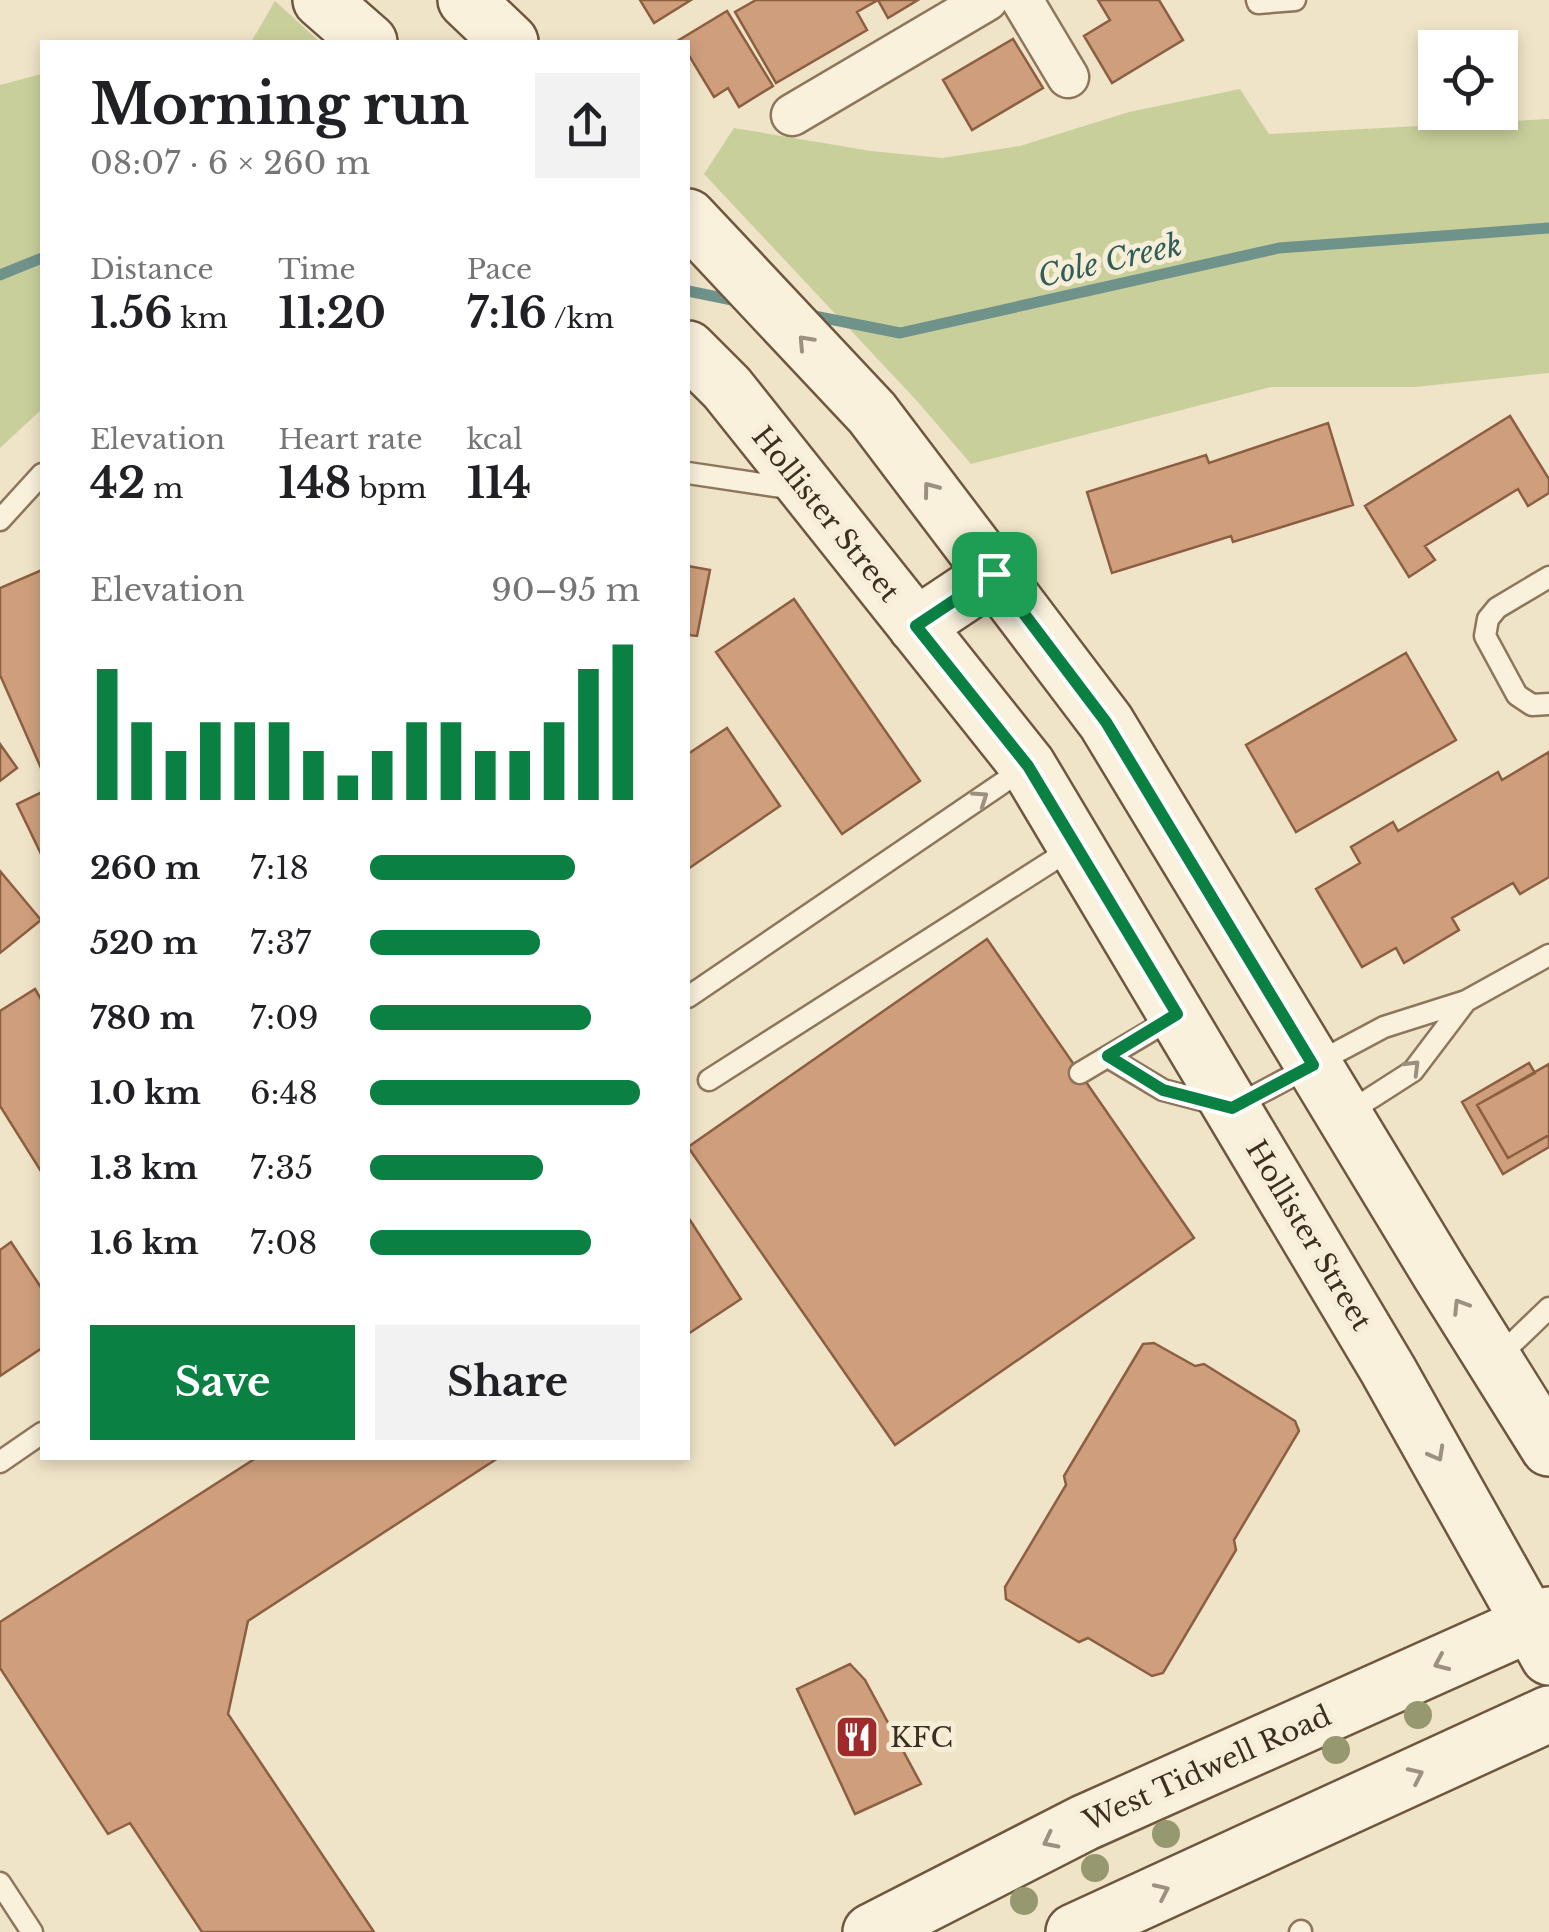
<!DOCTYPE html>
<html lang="en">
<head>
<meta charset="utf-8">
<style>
  body { margin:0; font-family:"Libre Baskerville",serif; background:#f2f2f2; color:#202124; height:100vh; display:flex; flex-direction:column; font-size:38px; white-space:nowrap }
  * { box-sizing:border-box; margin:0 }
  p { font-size:32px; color:#757577 }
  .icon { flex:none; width:55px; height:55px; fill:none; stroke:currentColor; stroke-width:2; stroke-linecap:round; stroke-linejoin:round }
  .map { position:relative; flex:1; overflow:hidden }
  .details { position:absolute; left:40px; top:40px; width:650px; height:1420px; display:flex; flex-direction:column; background:#fff; border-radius:0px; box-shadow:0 5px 15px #0003 }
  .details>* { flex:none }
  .controls { position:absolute; left:1418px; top:30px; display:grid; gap:20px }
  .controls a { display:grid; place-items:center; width:100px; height:100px; border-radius:0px; background:#fff; box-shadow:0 5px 15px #0003; font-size:50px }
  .pin { position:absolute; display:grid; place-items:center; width:85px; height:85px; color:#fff; margin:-42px; border-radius:20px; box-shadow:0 5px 15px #0006 }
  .round { display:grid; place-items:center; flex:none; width:105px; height:105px; border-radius:0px; background:#f2f2f2 }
  .overview { display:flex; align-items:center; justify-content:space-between; height:170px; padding:0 50px }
  h1 { font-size:55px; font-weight:800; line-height:75px }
  .metrics { display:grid; grid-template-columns:repeat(3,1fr); gap:15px; height:170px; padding:10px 50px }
  .metrics div { display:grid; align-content:center }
  .metrics b { font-size:42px; font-weight:800 }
  .metrics small { font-size:28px; font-weight:400 }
  .metrics p { font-size:28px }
  .chart { height:280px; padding:20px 50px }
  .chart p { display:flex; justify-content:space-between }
  .chart svg { width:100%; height:180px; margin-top:10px; stroke:#0b8043; stroke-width:6 }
  .action { display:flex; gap:20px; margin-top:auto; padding:20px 50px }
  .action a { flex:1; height:115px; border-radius:0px; background:#0b8043; color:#fff; font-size:40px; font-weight:800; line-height:115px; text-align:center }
  .action a+a { background:#f2f2f2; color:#202124 }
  ul { padding:0 50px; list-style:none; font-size:32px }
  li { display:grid; grid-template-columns:160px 120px 1fr; align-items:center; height:75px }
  li i { height:25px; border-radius:12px; background:#0b8043 }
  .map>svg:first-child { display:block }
</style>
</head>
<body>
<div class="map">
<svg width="1549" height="1932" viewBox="0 0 1549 1932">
  <rect width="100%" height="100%" fill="#f0e4c8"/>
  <!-- green -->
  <path fill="#c9cf9b" d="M275,1l45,41h-69z
    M42,74v335l-42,39v-363z
    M1240,89l29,45 280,-15v254l-134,14h-144l-300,77 -54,-63 -213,-227 30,-46 137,23 71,7 78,-12 109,-34z"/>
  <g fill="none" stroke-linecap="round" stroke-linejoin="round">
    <!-- stream -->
    <path stroke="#6f938a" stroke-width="11" d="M0,275l42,-17
      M688,291l54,11
      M804,314l96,19 379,-85 270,-20"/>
  </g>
  <!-- building -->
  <path fill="#cf9f7d" stroke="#8d5f41" stroke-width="2.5" d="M640,0h51l-37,23z
    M756,0h122l-21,12 10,18 -91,53 -41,-71z
    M878,0h40l-30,18z
    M1098,0h61l24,40 -71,43 -28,-47 26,-16z
    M727,11l46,75 -34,21 -11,-19 -14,9 -26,-43v-12l-9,-2z
    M1013,39l30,49 -71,42 -29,-50z
    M1510,416l39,63v14l-21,13 -10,-17 -93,57 10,14 -26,17 -44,-71z
    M1328,423l25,82 -120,37 -2,-6 -119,37 -25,-81 119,-37 3,8z
    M688,566l22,4 -13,66 -9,-1z
    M42,570v197l-1,1 -41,-93v-87z
    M794,599l126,182 -78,53 -126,-182z
    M1406,653l50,87 -160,92 -50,-87z
    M727,728l53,78 -92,63v-115z
    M0,744l17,24 -17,13z
    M1549,752v125l-29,17 -7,-11 -61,35 7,12 -55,33 -8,-15 -34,19 -46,-78 44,-26 -9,-16 42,-25 5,9 100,-59 4,8z
    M42,792v64l-25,-52z
    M0,871l41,49 -41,33z
    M987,939l207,299 -299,207 -207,-298z
    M35,989l7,12v172l-42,-67v-95z
    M1529,1063l6,10 -58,32 31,53 41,-23v12l-46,27 -41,-72z
    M1549,1064v71l-41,23 -31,-53z
    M688,1217l53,82 -53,35z
    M11,1242l31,47v59l-42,28v-126z
    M1154,1343l41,23 9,-2 91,57 4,10 -65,109 2,10 -73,123 -11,3 -64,-38 -9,4 -73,-43 -1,-12 61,-102 -2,-9 79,-132z
    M256,1458h242l-250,163 -20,93 146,218h-172l-72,-109 -22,11 -108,-166v-46z
    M850,1664l15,16 56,104 -66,30 -58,-125z"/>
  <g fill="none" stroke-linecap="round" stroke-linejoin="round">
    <defs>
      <path id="service" d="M1257,0l1,3 37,-3
        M688,473l107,16
        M0,520l42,-46
        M1549,577l-52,31 -9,11 -3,17 32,59 15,10 17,-1
        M688,997l338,-230
        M1108,1057l55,33 69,18 152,-81 82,-26 83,-46
        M1080,1073l96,-57
        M709,1080l365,-233
        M1346,1114l67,-43 53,-70
        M1496,1359l53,-51
        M0,1462l42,-29
        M0,1883l32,49
        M1300,1932l1,-1"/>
      <path id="minor" d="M1022,0l46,77
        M792,115l195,-115"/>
      <path id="secondary" d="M321,0l48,42
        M466,0l44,42
        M688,217l184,196 234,309 333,550 110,176
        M688,349l39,39 301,378 360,604 161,287
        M916,626l78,-52
        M871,1932l213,-109 465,-208
        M1074,1932l475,-218"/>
    </defs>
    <!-- service casing -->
    <use href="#service" stroke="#8d765c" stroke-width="25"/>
    <!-- minor casing -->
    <use href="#minor" stroke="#8d765c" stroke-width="45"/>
    <!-- secondary casing -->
    <use href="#secondary" stroke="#6f573f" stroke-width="60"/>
    <!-- service -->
    <use href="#service" stroke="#faf1dc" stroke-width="20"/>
    <!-- minor -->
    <use href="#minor" stroke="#faf1dc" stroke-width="40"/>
    <!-- secondary -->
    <use href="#secondary" stroke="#faf1dc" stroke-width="55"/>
  </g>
  <!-- trees -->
  <g fill="#96986f">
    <circle cx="1418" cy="1715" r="14"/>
    <circle cx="1336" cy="1750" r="14"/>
    <circle cx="1166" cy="1834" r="14"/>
    <circle cx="1095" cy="1868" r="14"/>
    <circle cx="1024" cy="1901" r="14"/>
  </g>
  <!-- one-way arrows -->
  <defs><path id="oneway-chevron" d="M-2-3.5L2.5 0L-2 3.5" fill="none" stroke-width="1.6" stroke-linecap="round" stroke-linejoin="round" transform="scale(2.5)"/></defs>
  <g stroke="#9c907e">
    <use href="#oneway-chevron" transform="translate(805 342) rotate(-133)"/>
    <use href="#oneway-chevron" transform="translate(930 489) rotate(-127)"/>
    <use href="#oneway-chevron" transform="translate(981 798) rotate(-34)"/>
    <use href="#oneway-chevron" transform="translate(1413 1067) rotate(-45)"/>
    <use href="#oneway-chevron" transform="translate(1460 1306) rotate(-122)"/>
    <use href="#oneway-chevron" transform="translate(1437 1454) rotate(61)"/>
    <use href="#oneway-chevron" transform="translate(1441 1663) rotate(156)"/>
    <use href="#oneway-chevron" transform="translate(1416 1775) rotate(-25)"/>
    <use href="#oneway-chevron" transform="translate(1050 1841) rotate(153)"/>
    <use href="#oneway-chevron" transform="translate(1162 1891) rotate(-25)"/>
  </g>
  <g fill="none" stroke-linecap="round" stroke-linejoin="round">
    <defs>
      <path id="route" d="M994,574l112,148 207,343 -81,43 -69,-18 -55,-34 69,-42 -149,-248 -112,-140z"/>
    </defs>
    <!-- route casing -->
    <use href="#route" stroke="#fff" stroke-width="20"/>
    <!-- route -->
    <use href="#route" stroke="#0b8043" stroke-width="12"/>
  </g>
  <!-- icons -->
  <defs>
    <symbol id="restaurant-square" viewBox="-11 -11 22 22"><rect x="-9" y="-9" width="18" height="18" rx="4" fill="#9e2a2b" stroke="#f7eed8"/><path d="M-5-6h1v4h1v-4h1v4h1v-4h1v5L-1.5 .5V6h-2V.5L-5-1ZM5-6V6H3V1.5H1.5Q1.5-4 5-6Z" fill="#fff"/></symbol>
  </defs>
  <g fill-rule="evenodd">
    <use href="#restaurant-square" x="832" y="1712" width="50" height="50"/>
  </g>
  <g text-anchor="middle" stroke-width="10" stroke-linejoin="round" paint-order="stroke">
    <!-- street labels -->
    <g font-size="28" fill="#3d2e20" stroke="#f7eed8">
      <text transform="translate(826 514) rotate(51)" y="10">Hollister Street</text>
      <text transform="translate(1309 1235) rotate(59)" y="10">Hollister Street</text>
      <text transform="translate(1207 1768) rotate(-24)" y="10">West Tidwell Road</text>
    </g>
    <!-- poi labels -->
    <g font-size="28" fill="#3d2e20" stroke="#f7eed8" text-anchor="start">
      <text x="890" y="1747">KFC</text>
    </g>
    <!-- water labels -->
    <g font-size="30" font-style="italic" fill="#2f5d5a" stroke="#f7eed8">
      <text transform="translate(1110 261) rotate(-13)" y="10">Cole Creek</text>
    </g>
  </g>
</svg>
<div class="controls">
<a><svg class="icon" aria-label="locate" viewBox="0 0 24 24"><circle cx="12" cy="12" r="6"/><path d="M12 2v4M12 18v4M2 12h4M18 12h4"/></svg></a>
</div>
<div class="pin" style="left:994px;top:574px;background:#1e9e55"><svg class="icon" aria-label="arrive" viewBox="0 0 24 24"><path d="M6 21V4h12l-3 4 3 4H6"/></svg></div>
<section class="details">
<div class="overview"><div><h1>Morning run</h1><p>08:07 · 6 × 260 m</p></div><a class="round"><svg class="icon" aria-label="share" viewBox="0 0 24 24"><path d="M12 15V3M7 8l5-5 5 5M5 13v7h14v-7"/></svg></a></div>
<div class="metrics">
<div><p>Distance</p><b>1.56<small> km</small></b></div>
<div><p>Time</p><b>11:20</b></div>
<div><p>Pace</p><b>7:16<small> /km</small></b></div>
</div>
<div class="metrics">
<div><p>Elevation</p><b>42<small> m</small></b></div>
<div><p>Heart rate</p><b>148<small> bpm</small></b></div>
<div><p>kcal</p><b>114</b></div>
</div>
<div class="chart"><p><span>Elevation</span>90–95 m</p>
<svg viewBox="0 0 160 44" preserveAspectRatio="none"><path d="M5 44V12M15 44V25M25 44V32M35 44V25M45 44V25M55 44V25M65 44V32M75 44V38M85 44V32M95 44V25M105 44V25M115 44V32M125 44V32M135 44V25M145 44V12M155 44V6"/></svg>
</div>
<ul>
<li><b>260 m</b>7:18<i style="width:76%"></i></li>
<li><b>520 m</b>7:37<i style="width:63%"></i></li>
<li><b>780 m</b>7:09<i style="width:82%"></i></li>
<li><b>1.0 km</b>6:48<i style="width:100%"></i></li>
<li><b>1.3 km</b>7:35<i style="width:64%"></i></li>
<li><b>1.6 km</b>7:08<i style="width:82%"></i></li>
</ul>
<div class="action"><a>Save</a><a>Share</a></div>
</section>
</div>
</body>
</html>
